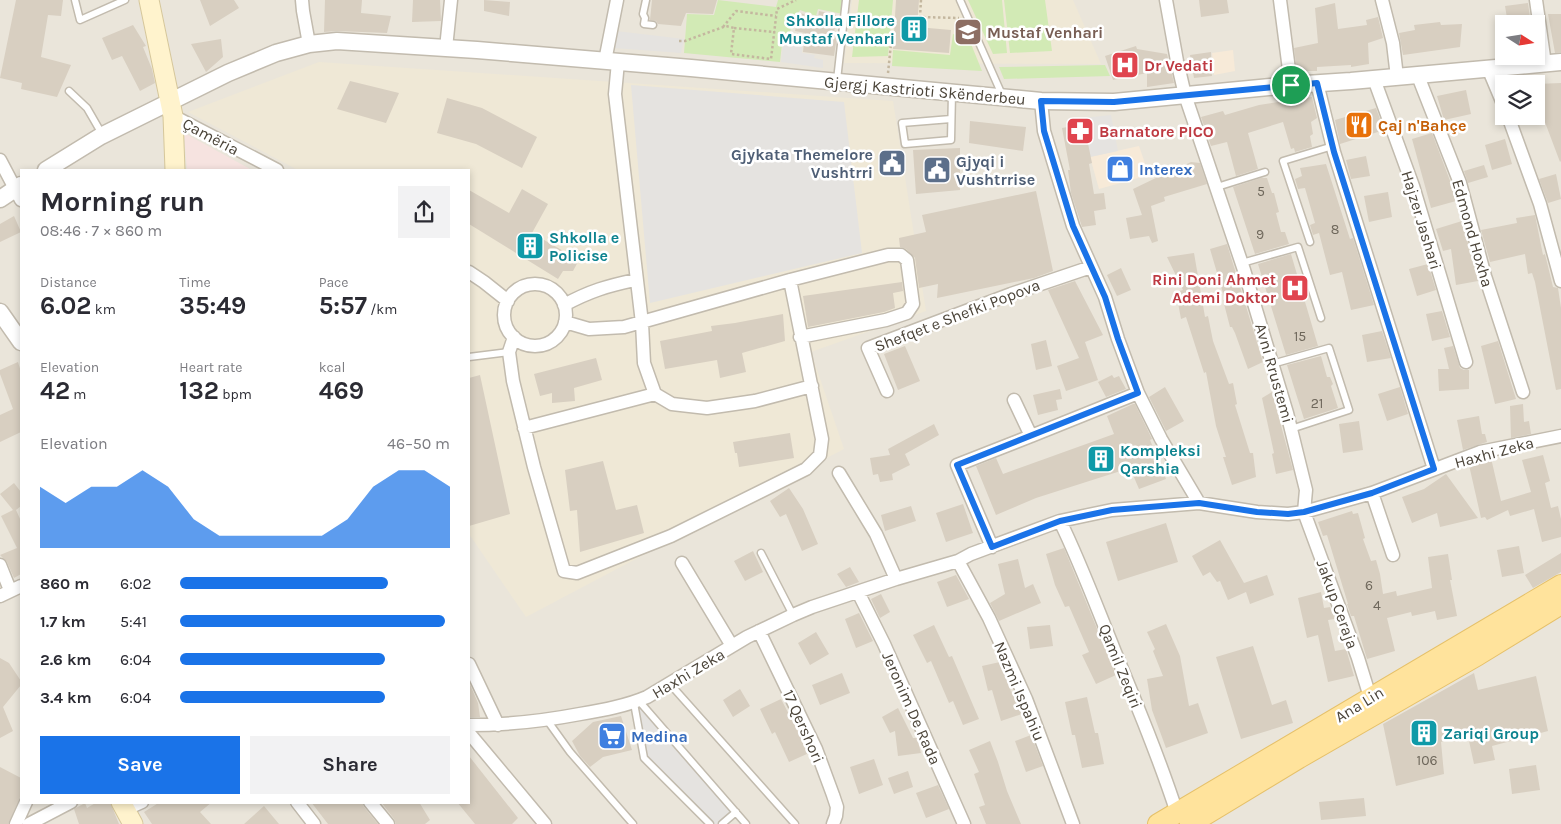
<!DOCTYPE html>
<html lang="en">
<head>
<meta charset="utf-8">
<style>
  body { margin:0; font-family:Karla,sans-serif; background:#f2f2f3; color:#2b2b33; height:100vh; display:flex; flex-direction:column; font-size:19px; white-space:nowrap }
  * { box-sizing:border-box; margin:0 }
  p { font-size:16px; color:#7c7c81 }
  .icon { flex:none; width:28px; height:28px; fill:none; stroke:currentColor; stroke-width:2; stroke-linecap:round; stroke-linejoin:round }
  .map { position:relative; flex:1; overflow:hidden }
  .sheet { position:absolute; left:20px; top:169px; width:450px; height:635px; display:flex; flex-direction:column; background:#fff; border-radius:0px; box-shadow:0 2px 8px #0003 }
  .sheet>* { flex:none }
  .needle { width:32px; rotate:102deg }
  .tools { position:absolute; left:1495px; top:15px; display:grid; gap:10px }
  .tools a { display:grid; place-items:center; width:50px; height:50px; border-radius:0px; background:#fff; box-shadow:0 2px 8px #0003; font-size:25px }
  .pin { position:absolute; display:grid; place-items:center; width:42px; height:42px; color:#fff; margin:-21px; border:2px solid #fff; border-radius:50%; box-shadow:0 1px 5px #0007 }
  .round { display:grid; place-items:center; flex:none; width:52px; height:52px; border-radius:0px; background:#f2f2f3 }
  .overview { display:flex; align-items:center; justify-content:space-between; height:85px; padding:0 20px }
  h1 { font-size:28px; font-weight:700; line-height:38px }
  .metrics { display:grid; grid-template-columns:repeat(3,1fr); gap:8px; height:85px; padding:5px 20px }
  .metrics div { display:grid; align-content:center }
  .metrics b { font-size:25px; font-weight:700 }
  .metrics small { font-size:14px; font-weight:400 }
  .metrics p { font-size:14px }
  .chart { height:140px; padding:10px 20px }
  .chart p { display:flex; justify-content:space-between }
  .chart svg { width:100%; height:90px; margin-top:5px; fill:#1a73e8; opacity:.7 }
  .button { display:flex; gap:10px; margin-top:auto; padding:10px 20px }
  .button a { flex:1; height:58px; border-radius:0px; background:#1a73e8; color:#fff; font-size:20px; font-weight:700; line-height:58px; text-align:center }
  .button a+a { background:#f2f2f3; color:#2b2b33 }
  ul { padding:0 20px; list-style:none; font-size:16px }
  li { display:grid; grid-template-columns:80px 60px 1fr; align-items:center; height:38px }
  li i { height:12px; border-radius:6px; background:#1a73e8 }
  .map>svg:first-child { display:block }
</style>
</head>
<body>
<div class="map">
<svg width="1561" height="824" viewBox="0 0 1561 824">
  <rect width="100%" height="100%" fill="#f6f3ec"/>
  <!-- residential -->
  <path fill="#eae5da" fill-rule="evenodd" d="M0,0h1561v824h-1561zM1504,24h32v32h-32zM1504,84h32v32h-32zM21,170h448v632h-448z"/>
  <!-- commercial -->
  <path fill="#f7ead8" d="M1233,50l2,21 -21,4 -2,-22z
    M1139,146l10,29 -50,14 -9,-32z"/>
  <!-- education -->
  <path fill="#efe8d6" d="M852,0h221l28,64 -257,-1z
    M319,62l574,39 33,210 -115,41 33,97 -318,168 -57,-83v-364h-171l-110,-58z"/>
  <!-- medical -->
  <path fill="#f6e3e0" d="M184,133l68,37h-65z"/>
  <!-- green -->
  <path fill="#d2eab5" d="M718,0l58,7 2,-7h67l-2,14 -25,-5 -2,7 -16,-6 -3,5h-4l-3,18 -7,1 -3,28 -96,-9 3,-39 27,1z
    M859,0h34l-5,56 -36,1z
    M968,0h34l5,53 -14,1z
    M1004,0h41l7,51 -42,2z
    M953,34l16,5 13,32 -90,-5 1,-16 57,5z
    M1105,65l5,11 -106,3 -5,-12z"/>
  <!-- parking -->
  <path fill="#e5e3e0" d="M616,31l68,8 -3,14 -67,-5z
    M793,33l10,1 -1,19 13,2 -1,3 9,2v8l-42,-6 3,-27z
    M631,85l213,17 18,151 -212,50z
    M1111,115l7,36 -28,6 -7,-39z
    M637,705l95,106 -12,13h-7l-67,-67z"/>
  <!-- building -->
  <path fill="#d8cfc1" d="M16,0h47l-2,16 -13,-1 -7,42 30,8 -14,32 -36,-8 1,-6 -22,-5z
    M200,0h34l5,8 -29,18z
    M325,0h37l-1,13 30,3 -4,17 -50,-2 -13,1z
    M413,0h27l1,21 -29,1z
    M484,0l26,2 -1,14 -25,-5z
    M652,0h65l-4,14 -27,-1 -5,13 -23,-2 -2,-3 -6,-1z
    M896,0h23l-2,27 34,3 -2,23 -56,-4z
    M1199,0h28l2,13 -28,4z
    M1335,3l3,26 29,-4 -1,-5 12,-3 5,21 -15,5 1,21 -18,3v-2l-34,2v4h-20l-3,-23 24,-5 -3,-35z
    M1528,3l3,21h-23l-3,-18z
    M819,11l17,4 -2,19 3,2 -3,20 -31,-4 2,-19 -10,-2 5,-18 18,5z
    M1548,14h13v38l-6,1z
    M1440,22l1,3 21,-1 -2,23 -57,8 -4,-22 16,-3 -1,-5z
    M133,25l13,21 -3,1 9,22 3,14 -15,8 -18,-35 -10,4 -10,-22z
    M221,39l2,18 -17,15 -15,-28z
    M1136,46l1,3 30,5 7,29 -27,4v-14l-34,7 -8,-24z
    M1211,52l1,24 -18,2 -4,-23z
    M350,81l49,12 -13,30 -49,-14z
    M1561,83v78l-1,1 -20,-53h-4v-25z
    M1466,90l5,24 -27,6 -7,-24z
    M1312,97l5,21 -6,4 2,12 -3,2 2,11 -17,5 -1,-4 -3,1 -8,-27 -35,11 10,36 -22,7 -9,-34 -16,4 -10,-29 22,-6 2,4 34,-10z
    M447,98l35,10 55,29 -15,31 -46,-24 -39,-11z
    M1376,108l8,22 -44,14 -5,-24z
    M970,121l56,6 -3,24 -54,-8z
    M1084,124l8,39 -3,1 5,30 10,-1 2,16 -12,2 2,14 -14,2 -11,-34 -3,-23h2l-8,-42z
    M1432,133l20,53 4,15 -25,7 -19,-69z
    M1505,139l7,25 -20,6 -7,-25z
    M960,148v42l-44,4 -3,-44z
    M1366,156l4,20 -19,3 -5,-19z
    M1191,162l9,1 7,21 -43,13 1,4 -14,5 7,35 -6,2 -3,-7 -19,3 -4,-21 16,-3 -9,-26 27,-13v1z
    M1326,164l24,75 3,-1 21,67 -23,5 -9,-38 -12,3 -11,-42 -6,2 -3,-10 5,-2 -10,-35 -7,1 -3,-10 7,-3 -2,-8z
    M1484,165l4,12 -20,6 -4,-12z
    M1556,174l5,25 -13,4 -9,-24z
    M1261,178h6l5,15h2l5,19 -3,1 5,19h4l4,12 -34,10 -22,-67z
    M522,189l26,15 -16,29 47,27 -6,11h-10l-5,8 -89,-55v-34l40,23z
    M1036,191l17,80 -19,7 -97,20 1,-14 -19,4 -4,-30 -9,-9 -6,-2 -1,-9 27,-6 -4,-17z
    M1388,192l4,25 -23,5 -5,-26z
    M1535,215l8,40 2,-1 8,33 5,1 3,20v81l-5,1 -21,-108 -3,-9 -4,1 -3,-20 -35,8 -9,-32 36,-7 -1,-5z
    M14,216l7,16 -21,10v-18z
    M1462,221l16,60 -22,4 -5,-36 -8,2 -7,-22z
    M1227,244l36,118 -15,7 -13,-36 -3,-6h-2l-7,-27h2l-15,-51z
    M1194,253l11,64 3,-1 5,25 16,43 4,-1 4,21 -2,1 15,48h3l3,24 -24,8 -9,-28h3l-10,-31 -10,-54 -2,1 -18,-56 -5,2 -5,-27 7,-2 -16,-33z
    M1291,254l27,92 -32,9 -28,-91z
    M1428,264l8,26 -19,6 -8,-27z
    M1121,268l10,22 -14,6 -10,-21z
    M1075,281l28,54 -18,7 13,38 -32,11 -9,-25 22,-8 -31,-68z
    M902,282l1,9 -10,2 2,15 -11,4 -76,15 -5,-31z
    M1442,311l8,26 -18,4 -6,-27z
    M783,314l2,27 -43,12 4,19 -26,6 -3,-18 -52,9 -5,-28 52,-10 -1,-5 24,-3z
    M1382,331l9,27 -24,4 -5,-27z
    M1046,340l6,26 -16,4 -5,-26z
    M1498,341l18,58 -21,5 -14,-58z
    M905,346l15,35 -22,9 -14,-36z
    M1453,346l7,22 4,2h5v19l-30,2 -1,-22h11l-5,-21z
    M1321,356l6,21h3l3,7 -2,2 7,22 -34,11 -17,-54z
    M596,358l6,22 -28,8 1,13 -23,2v-10l-12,3 -6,-22z
    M18,362l3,10v60l-21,10v-27l13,-6 -13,-35v-4z
    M480,375l30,139 -41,12v-148z
    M1112,375l2,3 5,-2 7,13 -20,8 -8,-15z
    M1165,387l19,34 -18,10 -17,-34z
    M1400,387l8,27 -21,7 -9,-27z
    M1060,389l2,10 -6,1 2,10 -20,5 -5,-20z
    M1272,392l21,78 -17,4 -4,-20 2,-1 -12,-55z
    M1133,404h2l17,35 -2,1 16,39 -27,10 -9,-21 -94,30 -40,17 -20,-49 20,-8 7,16 111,-40 -7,-18z
    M1523,404l1,18 5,-1 2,13 -20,4 -1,-32z
    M1479,416l3,18h3l2,8 -24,8 -6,-30z
    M1359,421l4,29 -20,3 -4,-29z
    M934,424l5,11 -34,19 5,11 -18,9 1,6 -13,2 -2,-8 -5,1 -3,-17 20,-3 -2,-6z
    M790,433l4,25 -55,9 -2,-14h-2l-2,-11z
    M1543,455l7,26 -5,2 6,25 7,-2 3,13v18l-19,5 -8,-33 -24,7 -2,-6 -21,10 -2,-3 -4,1 -12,-53 22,-7 10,43 30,-9 -9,-32z
    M603,461l13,49 21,-5 7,28 -64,19 -3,-42 -7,1 -5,-41z
    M1446,474l32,44 -38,9 -3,-14 -25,10 -10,-26 22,-8z
    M14,483l7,9v14l-5,4 5,11v53l-7,4 -7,-16 -7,-7 17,-7 -16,-32 12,-6 -13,-16z
    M789,488l14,21 15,35 -16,7 -16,-37 -6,3 -10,-16z
    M963,504l10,29 -27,9 -10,-29z
    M911,506l5,15 -31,10 -4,-16z
    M1352,511l1,3 5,-1 7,25 -2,1 8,22 5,-1 4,14 3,20 13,-3 1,5 35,-8 -4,-31 20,-3 4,26h-2l7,36 -20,4 -2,-9 -23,5 -1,-4 -24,6 8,33 -28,8 -13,-43h-3l-4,-12h1l-21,-69 -4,1 -5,-14z
    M1166,523l12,39 -60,19 -12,-39z
    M1220,540l24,43 23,-8 7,20 -24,9 -4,-12 -18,8 -8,-19 -3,1 -7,-10 -7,4 -11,-20z
    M1519,546l5,27 -22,4 -5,-27z
    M1064,548l52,127 -20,9 -14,-29 7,-3 -20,-46 -4,1 -10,-22 -9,-31z
    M753,551l10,21 -18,9 -11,-20z
    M1561,553v19l-28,16 -8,-13z
    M1018,559l7,29 8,-4 8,19 -42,18 -9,-18 15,-9 -7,-30z
    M850,567l9,15 -13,5 -9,-13z
    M956,575l13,24 -22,8 -10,-25z
    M1321,592l3,16 6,-1 5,12 -7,1 7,31 11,-2 8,27 -26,6 -10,-47 -11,3 -9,-40z
    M881,594l9,18 -10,6 -9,-19z
    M859,613l14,28 -17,7 -11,-29z
    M1166,624l14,32 9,50 9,-3 10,30 -42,15 -14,-38 -5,-31 16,-3 -10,-25 2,-2 -8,-17z
    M934,625l15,32 3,-1 27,63 -16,6 -10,-24 -4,2 -18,-42 -4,2 -14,-28z
    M1050,625l3,21 -23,3 -3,-22z
    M816,632l13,22 -19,11 -12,-22z
    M1253,646l19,59 14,-5 7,23 -52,16 -25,-82z
    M0,658l9,5 12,18v4l-18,22 10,24 -13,7z
    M1000,662l7,16 4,14 2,-1 9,23 -21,7 -9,-31 -4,1 -6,-25z
    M842,673l8,20 -30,12 -8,-20z
    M1474,673l4,17 58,-14 12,55 -56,15 3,14 -21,4 -7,-32 -26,10 3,32 -48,12 -13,-62z
    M469,682l9,21 2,14h-11z
    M740,689l10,17 -17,11 -10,-17z
    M1087,697l8,36h3l6,31 -22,4 -7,-33h-3l-7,-33z
    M781,699l28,54 -20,9 -14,-30 -3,2 -12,-25z
    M898,708l15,30h4l4,15 -23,3 -3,-25 -5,2 -8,-16z
    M621,716l11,34 -29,7 -13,10 -10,-11 -8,-15 21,-19z
    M1031,735l12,31 -17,6 -11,-31z
    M990,741l8,21 9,29 14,33h-35l-7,-17 6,-2 -11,-31 5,-2 -10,-22z
    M469,756l49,62 -6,6h-37l-18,-22h12z
    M874,759l9,26 -24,9 -9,-27z
    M1536,765l4,25 -28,4 -3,-25z
    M0,767l21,11v17l-13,29h-8z
    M908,771l5,16 -19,7 -6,-16z
    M938,785l11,24 -23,9 -10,-25z
    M1364,798l2,18 -45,4 -2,-18z
    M97,802h13l9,22h-40l-5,-15 11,-6 2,5z
    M160,802h52l-12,10 11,12h-59l-8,-12z
    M311,802h51l2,5 14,17h-50z
    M381,802h38l11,18 -5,4h-29l-2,-5z
    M264,806l15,18h-35z"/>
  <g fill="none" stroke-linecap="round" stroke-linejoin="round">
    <defs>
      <path id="service" d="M75,0l5,20 45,-20
        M646,0l-3,14 2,4 -1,6 9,1
        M960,0l43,97
        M837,80l9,-80
        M69,91l18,17 15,26
        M951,119l-49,4 3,21 46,-4 1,-47
        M1217,187l48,-15
        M1310,242l-27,-81 50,-15
        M1242,263l56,-16 23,71
        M469,357l40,-5
        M1272,364l57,-16 20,62 -58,19
        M761,553l32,62
        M670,684l125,140
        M639,701l107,123
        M634,703l10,55 66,66
        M547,720l23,32 63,72
        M722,824l14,-12"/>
      <path id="minor" d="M302,0l1,11 6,33
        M1166,0l11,61 8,34 59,175 43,143 19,77 -2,22 54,146 12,39
        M1280,0l11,85
        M1382,0l11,43 4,34
        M1536,0l9,64
        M446,48l5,-48
        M605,61l12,-61
        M618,62l-3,32 27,229 2,40 11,31 17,10 35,4 48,-7 57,-15
        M1488,68l16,38
        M1418,76l42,107 25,93 38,116
        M1374,79l39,107 53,176
        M1317,83l17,69 100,317
        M1041,101l3,30 29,95 32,71 13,42 20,54 23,46 38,64
        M173,116l104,54
        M1508,116l32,88 21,77
        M0,160l21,40
        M469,272l15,10 24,19
        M790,280l98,-25h13l6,5 6,44 -6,9 -21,7 -86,17
        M504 315a31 31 0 1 1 62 0a31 31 0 1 1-62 0Z
        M564,305c26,-14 43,-19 71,-25
        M514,337l-5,15 4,29 21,86 30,104 13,2 94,-37 135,-67 14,-14 2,-16 -32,-159 -166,47 -35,2 -24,-7
        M887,391l-19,-43 143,-54 80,-27
        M1014,400l17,36 107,-43
        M524,428l131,-34
        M839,473l37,61 20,45
        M1372,493l21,62
        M1060,521c21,43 37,87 55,131 22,53 44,106 62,161
        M992,547l-35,-82 74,-29
        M958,561l31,57 37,81 47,125
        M682,563l50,83
        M0,565l10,25
        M858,592l26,52 80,180
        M0,596l21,-10
        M759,631l57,118 17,46 4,12 -1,9 -3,8
        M469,664l29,61
        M469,725c37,0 74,-4 111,-11 23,-4 46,-8 67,-17l100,-60 46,-22 19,-8 84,-28 62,-18 13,-7 89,-33 52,-11 87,-7 58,9 31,2 16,-2 68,-19 108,-41 81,-16
        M469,733l76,91
        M297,802l17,22
        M370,802l18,22
        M124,810l18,-8
        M16,824l10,-22
        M29,824l42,-22"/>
      <path id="tertiary" d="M46,170l55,-34 127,-63 48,-20 33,-9 28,-3 140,9 214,18 350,33 73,1 177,-17 60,-4 210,-19
        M0,199l21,-14
        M0,312l21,30"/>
      <path id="secondary" d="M149,0l24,116 2,54
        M121,802l12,22"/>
      <path id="primary" d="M1158,824l403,-239
        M1190,824l109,-66 179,-103 83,-51"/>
    </defs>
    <!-- service casing -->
    <use href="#service" stroke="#c2bbae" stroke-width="9"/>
    <!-- minor casing -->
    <use href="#minor" stroke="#c2bbae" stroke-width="15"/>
    <!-- tertiary casing -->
    <use href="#tertiary" stroke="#c2bbae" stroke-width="19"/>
    <!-- secondary casing -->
    <use href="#secondary" stroke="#d6c79b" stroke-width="21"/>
    <!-- primary casing -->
    <use href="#primary" stroke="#e6c16a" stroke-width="22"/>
    <!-- path -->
    <path stroke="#c4b79f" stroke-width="2.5" stroke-dasharray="2.5 2.5" stroke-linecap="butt" d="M921,0l-1,17 39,1
      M723,27l13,-16 40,5
      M734,28l41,4
      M679,41h6l41,-15 8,2 -3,26 40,5 6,-50 19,-9
      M888,73l4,-39"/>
    <!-- service -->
    <use href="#service" stroke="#fff" stroke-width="6"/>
    <!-- minor -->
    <use href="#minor" stroke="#fff" stroke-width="12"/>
    <!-- tertiary -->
    <use href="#tertiary" stroke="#fff" stroke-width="16"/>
    <!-- secondary -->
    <use href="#secondary" stroke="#fff3cd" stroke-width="19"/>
    <!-- primary -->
    <use href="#primary" stroke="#ffe39c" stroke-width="20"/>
  </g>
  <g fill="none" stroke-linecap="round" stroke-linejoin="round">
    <defs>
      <path id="route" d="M1317,83l17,69 100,317 -62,24 -68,19 -16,2 -31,-2 -58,-9 -87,7 -52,11 -68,26 -35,-82 181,-72 -20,-54 -13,-42 -32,-71 -29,-95 -3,-30 73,1z"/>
    </defs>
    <!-- route casing -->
    <use href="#route" stroke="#fff" stroke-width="10"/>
    <!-- route -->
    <use href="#route" stroke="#1a73e8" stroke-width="6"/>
  </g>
  <!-- icons -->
  <defs>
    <symbol id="building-square" viewBox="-11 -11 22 22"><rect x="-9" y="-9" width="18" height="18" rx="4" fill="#0f9aa8" stroke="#fff"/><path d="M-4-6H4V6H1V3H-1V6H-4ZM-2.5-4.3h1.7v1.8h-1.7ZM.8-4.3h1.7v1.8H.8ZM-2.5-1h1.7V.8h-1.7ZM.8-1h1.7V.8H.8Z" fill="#fff"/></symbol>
    <symbol id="school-square" viewBox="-11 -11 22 22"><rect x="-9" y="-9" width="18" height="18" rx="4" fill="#8d6e63" stroke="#fff"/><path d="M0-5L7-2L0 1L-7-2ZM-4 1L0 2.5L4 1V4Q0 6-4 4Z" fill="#fff"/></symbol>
    <symbol id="hospital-square" viewBox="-11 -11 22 22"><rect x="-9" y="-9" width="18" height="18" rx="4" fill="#e0444e" stroke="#fff"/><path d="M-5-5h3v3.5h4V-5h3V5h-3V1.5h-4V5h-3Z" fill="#fff"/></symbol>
    <symbol id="restaurant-square" viewBox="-11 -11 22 22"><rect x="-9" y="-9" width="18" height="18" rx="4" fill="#e8710a" stroke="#fff"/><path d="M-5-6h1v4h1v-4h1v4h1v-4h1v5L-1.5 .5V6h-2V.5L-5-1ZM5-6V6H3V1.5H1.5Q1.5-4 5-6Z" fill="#fff"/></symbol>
    <symbol id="pharmacy-square" viewBox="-11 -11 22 22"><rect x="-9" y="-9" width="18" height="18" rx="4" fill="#e0444e" stroke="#fff"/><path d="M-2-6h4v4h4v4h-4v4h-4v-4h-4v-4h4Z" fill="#fff"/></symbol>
    <symbol id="civic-square" viewBox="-11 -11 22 22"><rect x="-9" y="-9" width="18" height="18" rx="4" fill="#5c6f8a" stroke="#fff"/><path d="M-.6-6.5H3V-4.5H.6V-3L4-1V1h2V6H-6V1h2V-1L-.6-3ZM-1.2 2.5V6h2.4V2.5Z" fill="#fff"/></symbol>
    <symbol id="shop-square" viewBox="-11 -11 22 22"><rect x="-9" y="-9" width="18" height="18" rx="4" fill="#3f7fe0" stroke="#fff"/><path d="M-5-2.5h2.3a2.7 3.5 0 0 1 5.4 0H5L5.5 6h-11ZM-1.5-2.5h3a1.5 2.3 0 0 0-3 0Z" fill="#fff"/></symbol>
    <symbol id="supermarket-square" viewBox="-11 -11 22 22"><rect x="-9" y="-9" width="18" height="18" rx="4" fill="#3f7fe0" stroke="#fff"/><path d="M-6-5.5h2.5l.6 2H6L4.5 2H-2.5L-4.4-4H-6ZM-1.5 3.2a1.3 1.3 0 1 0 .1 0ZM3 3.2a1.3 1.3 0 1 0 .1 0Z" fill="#fff"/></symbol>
  </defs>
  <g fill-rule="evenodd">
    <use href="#building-square" x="898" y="13" width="32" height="32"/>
    <use href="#school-square" x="952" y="16" width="32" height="32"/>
    <use href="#hospital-square" x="1109" y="49" width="32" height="32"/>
    <use href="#restaurant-square" x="1343" y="109" width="32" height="32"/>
    <use href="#pharmacy-square" x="1064" y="115" width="32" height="32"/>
    <use href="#civic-square" x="876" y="147" width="32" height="32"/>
    <use href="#shop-square" x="1104" y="153" width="32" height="32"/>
    <use href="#civic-square" x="921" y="154" width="32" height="32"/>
    <use href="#building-square" x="514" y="230" width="32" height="32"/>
    <use href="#hospital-square" x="1279" y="272" width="32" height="32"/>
    <use href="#building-square" x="1085" y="443" width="32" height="32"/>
    <use href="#building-square" x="1408" y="717" width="32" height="32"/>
    <use href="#supermarket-square" x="596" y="720" width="32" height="32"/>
  </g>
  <g text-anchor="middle" stroke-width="5" stroke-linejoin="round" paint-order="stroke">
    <!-- number labels -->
    <g font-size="14" fill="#6e675b">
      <text x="1261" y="196">5</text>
      <text x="1335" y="234">8</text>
      <text x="1260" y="239">9</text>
      <text x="1300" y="341">15</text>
      <text x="1317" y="408">21</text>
      <text x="1369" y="590">6</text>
      <text x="1377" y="610">4</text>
      <text x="1427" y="765">106</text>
    </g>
    <!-- culture labels -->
    <g font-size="16" font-weight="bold" fill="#0d838f" stroke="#fff" text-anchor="start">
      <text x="895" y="26" text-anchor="end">Shkolla Fillore<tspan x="895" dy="18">Mustaf Venhari</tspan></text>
      <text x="549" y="243">Shkolla e<tspan x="549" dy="18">Policise</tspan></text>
      <text x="1120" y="456">Kompleksi<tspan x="1120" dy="18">Qarshia</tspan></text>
      <text x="1443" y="739">Zariqi Group</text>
    </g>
    <!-- education labels -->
    <g font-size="16" font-weight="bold" fill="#785e54" stroke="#fff" text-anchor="start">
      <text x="987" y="38">Mustaf Venhari</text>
    </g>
    <!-- health labels -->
    <g font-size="16" font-weight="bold" fill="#be3a42" stroke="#fff" text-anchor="start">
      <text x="1144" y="71">Dr Vedati</text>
      <text x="1099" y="137">Barnatore PICO</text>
      <text x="1276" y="285" text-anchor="end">Rini Doni Ahmet<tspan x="1276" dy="18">Ademi Doktor</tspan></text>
    </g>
    <!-- street labels -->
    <g font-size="16" fill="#4b4439" stroke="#fff">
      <text transform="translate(925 90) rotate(5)" y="6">Gjergj Kastrioti Skënderbeu</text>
      <text transform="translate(211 136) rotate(28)" y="6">Çamëria</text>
      <text transform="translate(1422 220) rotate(73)" y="6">Hajzer Jashari</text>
      <text transform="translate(1473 233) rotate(74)" y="6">Edmond Hoxha</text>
      <text transform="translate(957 315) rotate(-21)" y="6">Shefqet e Shefki Popova</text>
      <text transform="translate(1275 373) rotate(74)" y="6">Avni Rrustemi</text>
      <text transform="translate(1494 452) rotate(-15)" y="6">Haxhi Zeka</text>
      <text transform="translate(1338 604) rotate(70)" y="6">Jakup Ceraja</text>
      <text transform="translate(1121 666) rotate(68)" y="6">Qamil Zeqiri</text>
      <text transform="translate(688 673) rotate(-31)" y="6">Haxhi Zeka</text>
      <text transform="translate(1020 691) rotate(67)" y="6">Nazmi Ispahiu</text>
      <text transform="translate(1359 704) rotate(-31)" y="6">Ana Lin</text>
      <text transform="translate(912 708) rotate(66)" y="6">Jeronim De Rada</text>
      <text transform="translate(804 726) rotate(66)" y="6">17 Qershori</text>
    </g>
    <!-- food labels -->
    <g font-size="16" font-weight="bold" fill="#c56008" stroke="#fff" text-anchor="start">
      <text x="1378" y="131">Çaj n'Bahçe</text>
    </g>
    <!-- service labels -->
    <g font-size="16" font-weight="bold" fill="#4e5e75" stroke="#fff" text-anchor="end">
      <text x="873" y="160">Gjykata Themelore<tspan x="873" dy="18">Vushtrri</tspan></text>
      <text x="956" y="167" text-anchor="start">Gjyqi i<tspan x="956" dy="18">Vushtrrise</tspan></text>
    </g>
    <!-- shop labels -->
    <g font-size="16" font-weight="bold" fill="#366cbe" stroke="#fff" text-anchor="start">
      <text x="1139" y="175">Interex</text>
      <text x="631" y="742">Medina</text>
    </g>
  </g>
</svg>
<div class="tools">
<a><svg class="needle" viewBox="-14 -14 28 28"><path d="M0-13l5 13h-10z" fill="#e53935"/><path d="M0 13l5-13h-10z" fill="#7c7c81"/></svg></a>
<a><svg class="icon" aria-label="layers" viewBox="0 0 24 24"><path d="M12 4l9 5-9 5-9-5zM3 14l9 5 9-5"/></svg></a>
</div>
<div class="pin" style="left:1291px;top:85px;background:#1e9e55"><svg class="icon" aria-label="arrive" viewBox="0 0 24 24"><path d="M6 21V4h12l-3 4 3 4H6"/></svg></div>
<section class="sheet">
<div class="overview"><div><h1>Morning run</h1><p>08:46 · 7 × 860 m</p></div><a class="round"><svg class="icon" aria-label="share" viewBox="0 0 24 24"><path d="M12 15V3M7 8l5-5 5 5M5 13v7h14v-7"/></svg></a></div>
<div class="metrics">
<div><p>Distance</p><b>6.02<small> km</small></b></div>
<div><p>Time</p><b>35:49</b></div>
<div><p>Pace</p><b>5:57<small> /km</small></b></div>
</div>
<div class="metrics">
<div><p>Elevation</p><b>42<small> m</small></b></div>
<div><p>Heart rate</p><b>132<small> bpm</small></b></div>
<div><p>kcal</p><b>469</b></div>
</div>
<div class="chart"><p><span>Elevation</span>46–50 m</p>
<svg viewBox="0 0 160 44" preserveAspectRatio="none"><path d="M0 44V14L10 22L20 14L30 14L40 6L50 14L60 30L70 38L80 38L90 38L100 38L110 38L120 30L130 14L140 6L150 6L160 14V44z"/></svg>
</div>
<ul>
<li><b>860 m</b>6:02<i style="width:77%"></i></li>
<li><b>1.7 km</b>5:41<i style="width:98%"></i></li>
<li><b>2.6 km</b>6:04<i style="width:76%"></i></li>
<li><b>3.4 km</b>6:04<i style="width:76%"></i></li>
</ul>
<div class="button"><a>Save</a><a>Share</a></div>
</section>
</div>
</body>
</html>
